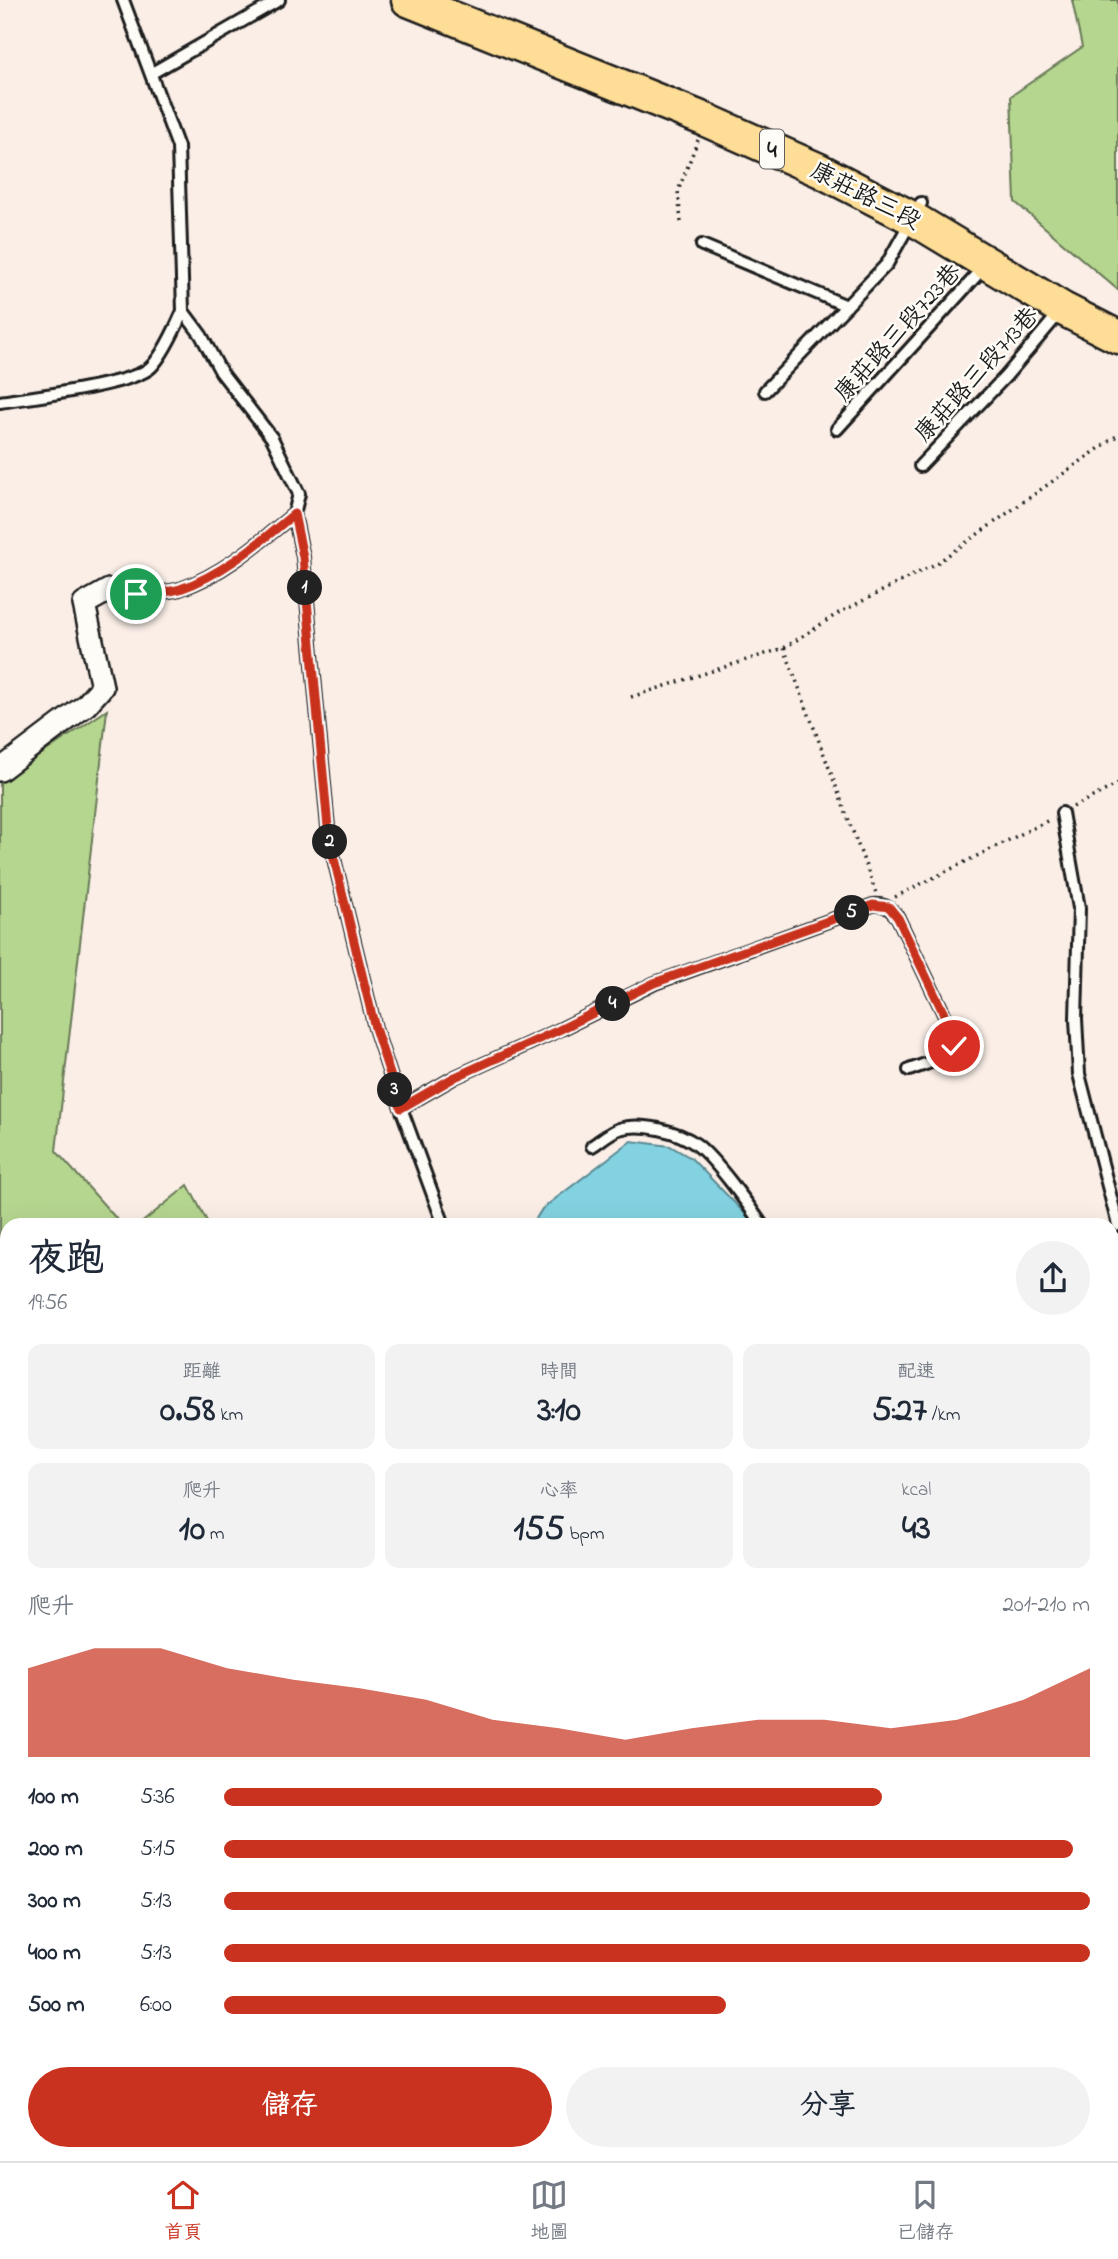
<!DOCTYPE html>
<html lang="zh-TW">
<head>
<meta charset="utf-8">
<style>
  body { margin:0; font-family:"Indie Flower","LXGW WenKai TC",sans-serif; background:#f2f2f3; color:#1f2937; height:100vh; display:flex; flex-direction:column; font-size:26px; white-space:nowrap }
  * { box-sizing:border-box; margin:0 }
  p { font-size:23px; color:#747a83 }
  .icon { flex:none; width:38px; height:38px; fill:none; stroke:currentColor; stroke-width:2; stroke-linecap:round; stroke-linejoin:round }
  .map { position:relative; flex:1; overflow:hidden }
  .details { position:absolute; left:0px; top:1218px; width:1118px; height:943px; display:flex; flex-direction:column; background:#fff; border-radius:21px 21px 0 0; box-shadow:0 7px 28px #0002 }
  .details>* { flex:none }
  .pin { position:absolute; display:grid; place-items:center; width:60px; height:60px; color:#fff; margin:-30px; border:4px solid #fff; border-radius:50%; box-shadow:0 2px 7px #0007 }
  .km { position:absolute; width:35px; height:35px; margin:-18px; border-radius:50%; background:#222; color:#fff; font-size:19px; line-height:35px; text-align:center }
  .round { display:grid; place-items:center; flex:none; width:74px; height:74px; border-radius:37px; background:#f2f2f3 }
  .overview { display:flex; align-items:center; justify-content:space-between; height:119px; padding:0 28px }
  h1 { font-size:38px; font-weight:800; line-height:52px }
  .figures { display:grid; grid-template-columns:repeat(3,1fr); gap:10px; height:119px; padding:7px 28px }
  .figures div { display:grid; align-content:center; border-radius:14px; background:#f2f2f3; text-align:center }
  .figures b { font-size:35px; font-weight:800 }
  .figures small { font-size:19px; font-weight:400 }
  .figures p { font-size:19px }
  .chart { height:196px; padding:14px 28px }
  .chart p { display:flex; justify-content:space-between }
  .chart svg { width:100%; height:126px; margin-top:7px; fill:#c8321e; opacity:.7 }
  .primary-button { display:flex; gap:14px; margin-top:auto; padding:14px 28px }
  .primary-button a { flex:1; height:80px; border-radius:42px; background:#c8321e; color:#fff; font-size:28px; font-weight:800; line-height:80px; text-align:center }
  .primary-button a+a { background:#f2f2f3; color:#1f2937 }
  ul { padding:0 28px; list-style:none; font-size:23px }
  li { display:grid; grid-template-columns:112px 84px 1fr; align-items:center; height:52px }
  li i { height:18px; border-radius:9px; background:#c8321e }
  .tab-bar { display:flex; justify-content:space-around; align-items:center; height:98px; border-top:2px solid #e0e1e3; background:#fff; font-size:19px; color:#747a83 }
  .tab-bar a { display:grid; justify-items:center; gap:4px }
  .tab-bar .selected { color:#c8321e }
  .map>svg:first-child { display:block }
</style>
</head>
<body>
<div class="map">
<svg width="1118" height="2161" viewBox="0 0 1118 2161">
  <rect width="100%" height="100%" fill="#faeee7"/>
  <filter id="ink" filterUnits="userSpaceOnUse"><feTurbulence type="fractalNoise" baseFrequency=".0143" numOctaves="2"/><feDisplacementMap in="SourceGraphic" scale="14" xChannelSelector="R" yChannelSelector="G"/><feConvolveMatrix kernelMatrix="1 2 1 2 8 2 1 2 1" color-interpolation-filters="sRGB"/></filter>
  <g filter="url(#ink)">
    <!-- green -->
    <path fill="#b5d68f" stroke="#687956" stroke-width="2" d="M1072,0h46v290l-103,-88 -4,-106 71,-49z
      M107,710l-51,441 66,74h-115v759l-7,-8v-1194z
      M188,1185l21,40h-70z
      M18,2154h64l-3,7h-64z
      M168,2154h615l6,7h-616z"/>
    <!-- water -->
    <path fill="#83d2e1" stroke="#5a8992" stroke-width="2" d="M631,1141l39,5 21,12 65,67h-224l10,-16z"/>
    <!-- building -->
    <path fill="#eeb4a8" stroke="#a77e76" stroke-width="2" d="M87,2154h39l-3,7h-39z"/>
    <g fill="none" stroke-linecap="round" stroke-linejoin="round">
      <defs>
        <path id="service" d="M123,0l55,147 5,164 18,24 20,37 51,66 27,56 -5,20 9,43 26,281 46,190 26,80 43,117
          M152,73l127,-73
          M702,245l145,61
          M765,391l122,-127 34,-61
          M0,402c30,-5 133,-17 151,-35 13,-13 25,-40 32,-56
          M837,429l149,-164
          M920,466l86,-90 55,-65
          M136,595c14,-2 30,-2 44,-6 42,-14 80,-47 114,-75
          M1062,813l17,95 -3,111 3,55 39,151
          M401,1108l54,-31 104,-47 96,-47 218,-78c13,-1 17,3 25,13l57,119c-2,21 -28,26 -46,33
          M592,1146c8,-5 18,-14 27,-17 22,-7 60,2 78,16 19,15 51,59 65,80
          M1111,1275l7,-3"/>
        <path id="minor" d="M0,770l86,-65 16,-18 -18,-83 25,-14 27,5"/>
        <path id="primary" d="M408,0l298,120 113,50 93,48 151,91 55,28"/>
      </defs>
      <!-- service casing -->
      <use href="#service" stroke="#1c1c1c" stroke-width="16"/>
      <!-- minor casing -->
      <use href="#minor" stroke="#1c1c1c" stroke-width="26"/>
      <!-- primary casing -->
      <use href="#primary" stroke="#1c1c1c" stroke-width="37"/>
      <!-- path -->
      <path stroke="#1c1c1c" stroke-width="3.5" stroke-dasharray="2 5" stroke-linecap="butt" d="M681,222l-3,-31 20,-51
        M784,648l92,245
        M631,697l153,-49 53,-34 100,-51 181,-128
        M1073,807l45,-23
        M895,897l156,-78
        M0,1684l7,-2
        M1111,1989l7,-6
        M912,2161l8,-7"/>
      <!-- service -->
      <use href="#service" stroke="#fdfcf7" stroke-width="10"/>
      <!-- minor -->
      <use href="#minor" stroke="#fdfcf7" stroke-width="21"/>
      <!-- primary -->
      <use href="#primary" stroke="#fedd96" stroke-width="32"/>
    </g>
  </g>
  <g fill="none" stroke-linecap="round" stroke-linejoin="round" filter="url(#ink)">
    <defs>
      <path id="route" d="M136,594c14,-1 30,-1 44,-5 42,-14 80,-47 114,-75l9,43 26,281 46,190 26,80 54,-31 104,-47 95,-47 219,-78 16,2 9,11 57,119 -1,9"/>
    </defs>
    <!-- route casing -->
    <use href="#route" stroke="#fff" stroke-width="14"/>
    <!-- route -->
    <use href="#route" stroke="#c8321e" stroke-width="9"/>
  </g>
  <g text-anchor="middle" stroke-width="5" stroke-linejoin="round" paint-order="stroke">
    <!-- shield labels -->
    <rect fill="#fdfcf7" stroke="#605f5e" stroke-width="2" x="760" y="129.5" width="24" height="39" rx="5"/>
    <g font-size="23" font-weight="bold" fill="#1c1c1c">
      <text x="772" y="157">4</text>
    </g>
    <!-- street labels -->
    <g font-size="24" fill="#1c1c1c" stroke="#fdfcf7">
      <text transform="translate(866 195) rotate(27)" y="8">康莊路三段</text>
      <text transform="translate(897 332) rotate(-48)" y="8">康莊路三段723巷</text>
      <text transform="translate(976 374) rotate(-48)" y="8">康莊路三段713巷</text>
    </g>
  </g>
</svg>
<div class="pin" style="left:136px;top:594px;background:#1e9e55"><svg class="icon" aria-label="arrive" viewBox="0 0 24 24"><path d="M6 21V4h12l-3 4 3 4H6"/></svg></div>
<div class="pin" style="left:954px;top:1046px;background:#d93025"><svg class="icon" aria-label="check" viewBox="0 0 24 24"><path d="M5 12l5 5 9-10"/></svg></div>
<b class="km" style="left:305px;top:588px">1</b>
<b class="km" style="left:330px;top:842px">2</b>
<b class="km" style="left:395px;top:1090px">3</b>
<b class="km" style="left:613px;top:1004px">4</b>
<b class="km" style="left:852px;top:913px">5</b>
<section class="details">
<div class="overview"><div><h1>夜跑</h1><p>19:56</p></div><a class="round"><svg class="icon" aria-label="share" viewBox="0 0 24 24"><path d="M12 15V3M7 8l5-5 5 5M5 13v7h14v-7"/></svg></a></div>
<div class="figures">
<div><p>距離</p><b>0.58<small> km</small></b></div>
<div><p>時間</p><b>3:10</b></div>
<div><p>配速</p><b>5:27<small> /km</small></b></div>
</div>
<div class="figures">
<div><p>爬升</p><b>10<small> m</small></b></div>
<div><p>心率</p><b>155<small> bpm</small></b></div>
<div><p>kcal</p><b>43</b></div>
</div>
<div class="chart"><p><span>爬升</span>201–210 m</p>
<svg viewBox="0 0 160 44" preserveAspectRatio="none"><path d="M0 44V13L10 6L20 6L30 13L40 17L50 20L60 24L70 31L80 34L90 38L100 34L110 31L120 31L130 34L140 31L150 24L160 13V44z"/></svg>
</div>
<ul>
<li><b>100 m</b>5:36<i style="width:76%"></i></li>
<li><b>200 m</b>5:15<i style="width:98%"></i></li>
<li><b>300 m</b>5:13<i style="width:100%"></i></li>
<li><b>400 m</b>5:13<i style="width:100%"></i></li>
<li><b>500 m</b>6:00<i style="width:58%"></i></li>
</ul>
<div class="primary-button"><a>儲存</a><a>分享</a></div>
</section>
</div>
<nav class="tab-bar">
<a class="selected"><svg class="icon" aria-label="home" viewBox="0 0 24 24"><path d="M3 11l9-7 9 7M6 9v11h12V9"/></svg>首頁</a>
<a><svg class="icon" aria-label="map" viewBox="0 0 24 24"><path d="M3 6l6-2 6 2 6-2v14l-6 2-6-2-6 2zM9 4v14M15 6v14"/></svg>地圖</a>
<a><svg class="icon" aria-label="saved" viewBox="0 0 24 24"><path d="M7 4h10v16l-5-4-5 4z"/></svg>已儲存</a>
</nav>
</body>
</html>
